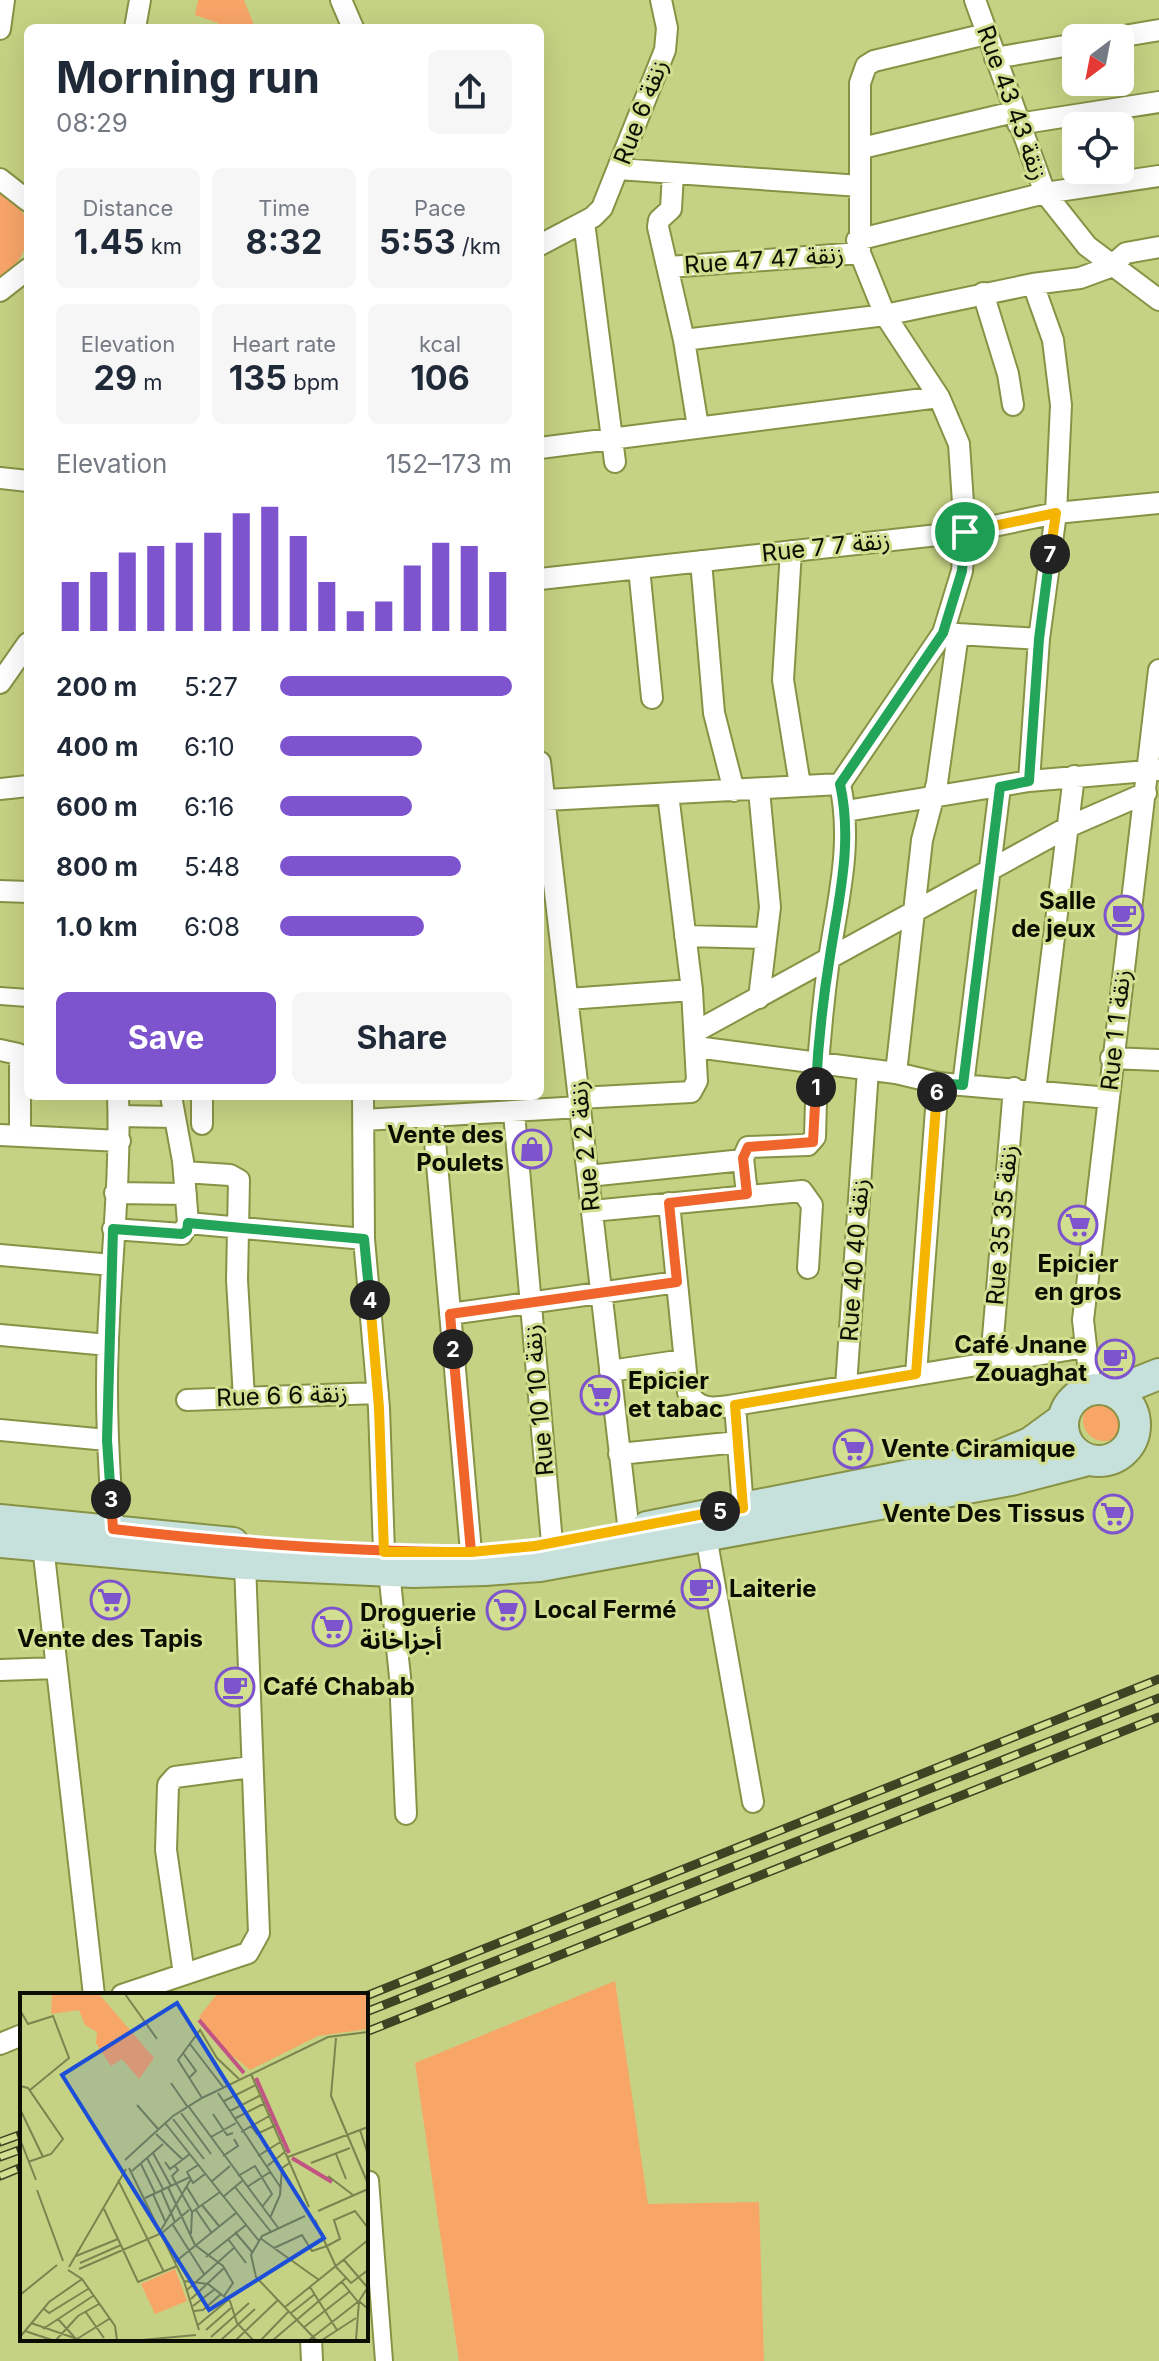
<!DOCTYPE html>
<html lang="en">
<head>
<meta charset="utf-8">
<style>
  body { margin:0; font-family:Inter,"Noto Sans Arabic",sans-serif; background:#f6f6f7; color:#1f2937; height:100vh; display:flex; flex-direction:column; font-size:30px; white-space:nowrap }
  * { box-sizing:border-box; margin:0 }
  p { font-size:26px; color:#747a83 }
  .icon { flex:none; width:44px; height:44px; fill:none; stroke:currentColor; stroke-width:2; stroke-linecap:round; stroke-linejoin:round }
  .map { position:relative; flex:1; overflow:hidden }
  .sheet { position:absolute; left:24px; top:24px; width:520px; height:1076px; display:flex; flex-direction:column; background:#fff; border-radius:12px; box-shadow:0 8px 32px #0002 }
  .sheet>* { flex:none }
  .needle { width:52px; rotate:212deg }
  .buttons { position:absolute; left:1062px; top:24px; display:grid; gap:16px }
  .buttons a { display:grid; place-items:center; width:72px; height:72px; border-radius:12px; background:#fff; box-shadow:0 8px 32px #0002; font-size:40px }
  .pin { position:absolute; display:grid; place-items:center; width:68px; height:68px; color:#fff; margin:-34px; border:4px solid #fff; border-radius:50%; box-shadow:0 2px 8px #0007 }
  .km { position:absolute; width:40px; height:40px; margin:-20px; border-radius:50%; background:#222; color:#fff; font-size:22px; line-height:40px; text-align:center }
  .round { display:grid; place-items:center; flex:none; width:84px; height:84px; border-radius:12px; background:#f6f6f7 }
  .headline { display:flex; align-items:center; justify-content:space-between; height:136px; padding:0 32px }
  h1 { font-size:44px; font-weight:700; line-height:60px }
  .figures { display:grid; grid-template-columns:repeat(3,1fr); gap:12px; height:136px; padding:8px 32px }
  .figures div { display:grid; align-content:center; border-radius:12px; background:#f6f6f7; text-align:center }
  .figures b { font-size:34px; font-weight:700 }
  .figures small { font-size:22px; font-weight:400 }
  .figures p { font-size:22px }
  .chart { height:224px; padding:16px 32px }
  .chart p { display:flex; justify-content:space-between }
  .chart svg { width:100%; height:144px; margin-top:8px; stroke:#7d54cd; stroke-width:6 }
  .cta { display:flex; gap:16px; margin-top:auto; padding:16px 32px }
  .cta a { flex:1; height:92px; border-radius:12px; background:#7d54cd; color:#fff; font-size:32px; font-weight:700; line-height:92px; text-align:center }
  .cta a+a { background:#f6f6f7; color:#1f2937 }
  ul { padding:0 32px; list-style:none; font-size:26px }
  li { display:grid; grid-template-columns:128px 96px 1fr; align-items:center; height:60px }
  li i { height:20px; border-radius:10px; background:#7d54cd }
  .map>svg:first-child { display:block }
</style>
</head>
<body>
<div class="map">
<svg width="1159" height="2361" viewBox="0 0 1159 2361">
  <rect width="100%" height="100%" fill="#c6d283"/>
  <!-- green -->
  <path fill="#f8a568" d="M198,0h46l11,28h-35l-2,-5 -23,-8z
    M0,192c38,18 35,65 0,84z
    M1083 1420a21 21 0 1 1 42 0a21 21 0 1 1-42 0Z
    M615,1981l33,223 111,-2 5,159h-305l-44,-298z"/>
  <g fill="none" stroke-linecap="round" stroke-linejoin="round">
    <defs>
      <path id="pedestrian" d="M0,996l28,2
        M370,2180l14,181"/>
      <path id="minor" d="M341,0l12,28
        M975,0l70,193 42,53 72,54
        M135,28l5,-28
        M0,29l4,-29
        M1112,38l47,-8
        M995,58l81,-14
        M1018,124l141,-22
        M862,148l152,-36
        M618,169l242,17
        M673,173l-2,36 -12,11 -1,7 26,113 14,87
        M0,179l28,22
        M584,222l31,240
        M857,240l188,-47 114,-17
        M540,245l53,-28 9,-9 63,-158 2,-22 -6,-28
        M669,267l191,-14
        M0,291l28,-22
        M983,293l25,81 5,31
        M684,340l201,-25 148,-31 47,-6 30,-11 16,-14 33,-6
        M540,448l399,-51
        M0,478l28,3
        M791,551l-8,129 17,105
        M701,561l13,152 20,78
        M639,568l13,130
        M540,579l425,-47 91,-19 103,-10
        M958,634l81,5
        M0,683l28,-40
        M540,762l91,788
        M1029,781l10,-142 17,-126 5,-108 -8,-65 -20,-56
        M0,789l28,-3
        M759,790l11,117 -11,91
        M668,794l24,196
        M546,800l294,-16
        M846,811l183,-30 130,-11
        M0,891l28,1
        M685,936l79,2
        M568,999l124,-9 5,91 -6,11 -112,6
        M695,1032l375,-206 76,-33
        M696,1047l200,26 42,10 171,15
        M0,1050l18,4 2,5v77
        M1111,1058l48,2
        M896,1073l26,-233 15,-57 21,-149 -15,-1 19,-62 3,-39 -6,-88 -20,-47 -54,-82 -25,-62v-170l6,-17 8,-5 112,-27
        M963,1085l37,-298
        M1035,1091l39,-315
        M171,1096l12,65 5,62
        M363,1096l1,143 15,169 5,144
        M514,1113l38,430
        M119,1116l54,1
        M433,1118l38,434
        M364,1120l216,-13
        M202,1124v-28
        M0,1135l120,6
        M184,1172l46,3 9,5 -2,100 7,118
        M588,1176l155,-16
        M115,1193l71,1
        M747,1194l-4,-36 5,-11 60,-2 7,-8c1,-60 6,-119 14,-178 9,-60 24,-115 11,-175l103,-151
        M669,1203l19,189c11,20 27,16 47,13l350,-58
        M592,1211l210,-20 10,14 -4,63
        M113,1229l69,5 6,-11 176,16
        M0,1255l112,10
        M450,1314l227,-32
        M0,1335l108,10
        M991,1361l23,-273
        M610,1371l74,-11
        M916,1374l22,-291
        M846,1386l22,-316
        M1091,1390l-8,-70 76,-650
        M187,1400l191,-7
        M735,1405l8,103
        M0,1430l107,10
        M619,1454l119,-12
        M113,1529c-4,-63 -8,-126 -5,-189 3,-81 13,-163 10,-244
        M706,1536l47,266
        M43,1546l51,449
        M389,1571l11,106 6,137
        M0,1670l57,-2
        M184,1974l-18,-124 2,-65 7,-8 76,-10
        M122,1995l126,-42 11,-20 -14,-369
        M0,2044l22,-9
        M311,2339l1,22"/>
      <path id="secondary" d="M1063 1425a36 36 0 1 1 72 0a36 36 0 1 1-72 0Z
        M1114,1392l45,-18
        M0,1520l233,23
        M647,1527l344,-68 39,-16 33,-24
        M0,1542l245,22 168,8 72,-2 55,-4 471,-86 77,-20"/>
    </defs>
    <!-- pedestrian casing -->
    <use href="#pedestrian" stroke="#889245" stroke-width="20"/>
    <!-- minor casing -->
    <use href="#minor" stroke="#889245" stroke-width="24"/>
    <!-- secondary casing -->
    <use href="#secondary" stroke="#889245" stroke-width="34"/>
    <!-- pedestrian -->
    <use href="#pedestrian" stroke="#fff" stroke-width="16"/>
    <!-- minor -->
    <use href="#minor" stroke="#fff" stroke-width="20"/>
    <!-- secondary -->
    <use href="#secondary" stroke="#c6e1db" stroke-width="30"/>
    <defs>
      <path id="rail" d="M366,1996l793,-317
        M366,2012l793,-314
        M366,2032l793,-315
        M0,2142l22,-8
        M0,2157l22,-8
        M0,2176l22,-9"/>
    </defs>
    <!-- rail casing -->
    <use href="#rail" stroke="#3e4324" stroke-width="9"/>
    <!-- rail -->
    <use href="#rail" stroke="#d3df90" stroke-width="6" stroke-dasharray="18" stroke-linecap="butt"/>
  </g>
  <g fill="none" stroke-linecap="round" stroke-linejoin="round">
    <defs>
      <path id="split-1" d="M816,1087c2,-44 7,-88 14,-131 9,-59 23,-113 10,-172l103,-151 19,-62 3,-39"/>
      <path id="split-2" d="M453,1349l-3,-35 227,-32 -8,-79 78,-9 -4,-36 5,-11 65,-5 3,-55"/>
      <path id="split-3" d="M111,1499l2,30c119,14 238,23 358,23l-18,-203"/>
      <path id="split-4" d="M111,1499l-4,-59 6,-211 69,5 5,-3 1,-8 176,16 6,61"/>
      <path id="split-5" d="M370,1300l9,108 5,144h87l64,-6 185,-35"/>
      <path id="split-6" d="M720,1511l23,-3 -8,-103 181,-31 21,-282"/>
      <path id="split-7" d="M937,1092l1,-9 25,2 37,-298 29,-6 10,-142 11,-85"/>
      <path id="split-8" d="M965,532l91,-19 -6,41"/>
    </defs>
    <!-- split-1 casing -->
    <use href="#split-1" stroke="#fff" stroke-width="16"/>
    <!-- split-2 casing -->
    <use href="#split-2" stroke="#fff" stroke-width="16"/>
    <!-- split-3 casing -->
    <use href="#split-3" stroke="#fff" stroke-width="16"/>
    <!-- split-4 casing -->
    <use href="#split-4" stroke="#fff" stroke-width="16"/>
    <!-- split-5 casing -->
    <use href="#split-5" stroke="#fff" stroke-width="16"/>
    <!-- split-6 casing -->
    <use href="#split-6" stroke="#fff" stroke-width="16"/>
    <!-- split-7 casing -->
    <use href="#split-7" stroke="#fff" stroke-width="16"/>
    <!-- split-8 casing -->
    <use href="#split-8" stroke="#fff" stroke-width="16"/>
    <!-- split-1 -->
    <use href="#split-1" stroke="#22a559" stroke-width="10"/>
    <!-- split-2 -->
    <use href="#split-2" stroke="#f0652b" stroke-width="10"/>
    <!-- split-3 -->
    <use href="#split-3" stroke="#f0652b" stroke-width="10"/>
    <!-- split-4 -->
    <use href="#split-4" stroke="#22a559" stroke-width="10"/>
    <!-- split-5 -->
    <use href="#split-5" stroke="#f5b400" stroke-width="10"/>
    <!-- split-6 -->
    <use href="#split-6" stroke="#f5b400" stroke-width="10"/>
    <!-- split-7 -->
    <use href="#split-7" stroke="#22a559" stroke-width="10"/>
    <!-- split-8 -->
    <use href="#split-8" stroke="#f5b400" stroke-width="10"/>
  </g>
  <!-- icons -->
  <defs>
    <symbol id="cafe-ring" viewBox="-11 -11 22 22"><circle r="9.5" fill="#d3df90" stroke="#7d54cd" stroke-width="1.5"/><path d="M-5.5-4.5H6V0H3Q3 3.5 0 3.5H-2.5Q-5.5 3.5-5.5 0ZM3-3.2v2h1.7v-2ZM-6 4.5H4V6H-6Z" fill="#7d54cd"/></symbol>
    <symbol id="shop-ring" viewBox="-11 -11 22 22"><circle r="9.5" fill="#d3df90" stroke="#7d54cd" stroke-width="1.5"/><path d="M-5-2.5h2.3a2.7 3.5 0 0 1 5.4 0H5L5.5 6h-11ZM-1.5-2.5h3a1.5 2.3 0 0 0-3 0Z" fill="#7d54cd"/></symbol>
    <symbol id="supermarket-ring" viewBox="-11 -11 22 22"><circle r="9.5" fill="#d3df90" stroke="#7d54cd" stroke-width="1.5"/><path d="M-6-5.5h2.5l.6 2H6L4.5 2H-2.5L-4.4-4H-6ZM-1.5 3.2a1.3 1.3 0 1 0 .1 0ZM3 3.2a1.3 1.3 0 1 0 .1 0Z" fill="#7d54cd"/></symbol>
  </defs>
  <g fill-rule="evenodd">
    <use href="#cafe-ring" x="1102" y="893" width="44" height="44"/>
    <use href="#shop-ring" x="510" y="1127" width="44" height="44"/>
    <use href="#supermarket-ring" x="1056" y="1203" width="44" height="44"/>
    <use href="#cafe-ring" x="1093" y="1337" width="44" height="44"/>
    <use href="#supermarket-ring" x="578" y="1373" width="44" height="44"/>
    <use href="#supermarket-ring" x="831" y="1427" width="44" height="44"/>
    <use href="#supermarket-ring" x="1091" y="1492" width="44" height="44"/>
    <use href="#cafe-ring" x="679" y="1567" width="44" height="44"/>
    <use href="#supermarket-ring" x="88" y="1578" width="44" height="44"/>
    <use href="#supermarket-ring" x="484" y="1588" width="44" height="44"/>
    <use href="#supermarket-ring" x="310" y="1605" width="44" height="44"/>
    <use href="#cafe-ring" x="213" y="1665" width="44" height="44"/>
  </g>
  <g text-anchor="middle" stroke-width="6" stroke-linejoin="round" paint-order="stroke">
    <!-- street labels -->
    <g font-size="24" fill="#0b0e00" stroke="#d3df90">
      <text transform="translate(1012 103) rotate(70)" y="8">Rue 43 زنقة 43</text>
      <text transform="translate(641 112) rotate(-69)" y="8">Rue 6 زنقة</text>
      <text transform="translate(764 260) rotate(-4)" y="8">Rue 47 زنقة 47</text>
      <text transform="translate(826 547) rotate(-6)" y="8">Rue 7 زنقة 7</text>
      <text transform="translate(1116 1030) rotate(-84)" y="8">Rue 1 زنقة 1</text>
      <text transform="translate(585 1146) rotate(-96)" y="8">Rue 2 زنقة 2</text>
      <text transform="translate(1002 1225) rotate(-85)" y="8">Rue 35 زنقة 35</text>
      <text transform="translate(855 1260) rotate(-86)" y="8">Rue 40 زنقة 40</text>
      <text transform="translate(282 1396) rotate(-2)" y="8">Rue 6 زنقة 6</text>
      <text transform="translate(539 1400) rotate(-95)" y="8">Rue 10 زنقة 10</text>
    </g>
    <!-- poi labels -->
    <g font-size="24" font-weight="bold" fill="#0b0e00" stroke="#d3df90" text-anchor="start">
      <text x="1096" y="909" text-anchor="end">Salle<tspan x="1096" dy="28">de jeux</tspan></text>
      <text x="504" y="1143" text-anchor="end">Vente des<tspan x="504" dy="28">Poulets</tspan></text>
      <text x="1078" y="1272" text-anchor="middle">Epicier<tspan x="1078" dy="28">en gros</tspan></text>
      <text x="1087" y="1353" text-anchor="end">Café Jnane<tspan x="1087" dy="28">Zouaghat</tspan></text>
      <text x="628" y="1389">Epicier<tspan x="628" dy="28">et tabac</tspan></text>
      <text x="881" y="1457">Vente Ciramique</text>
      <text x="1085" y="1522" text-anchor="end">Vente Des Tissus</text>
      <text x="729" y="1597">Laiterie</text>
      <text x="534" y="1618">Local Fermé</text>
      <text x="360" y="1621">Droguerie<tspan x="360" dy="28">أجزاخانة</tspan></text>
      <text x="110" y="1647" text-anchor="middle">Vente des Tapis</text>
      <text x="263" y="1695">Café Chabab</text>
    </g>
  </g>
  <!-- overview -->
  <g transform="translate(20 1993)">
    <rect width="348" height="348" fill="#c6d283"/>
    <path d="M32,1h47l55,64 -15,21 -17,-20 -11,7 -15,-23 1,-11 -12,-7 -6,-15 -28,4zM197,1h151v35l-50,7 -68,34 -27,-22 -24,-31zM155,276l12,32 -32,13 -14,-30z" fill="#f8a568"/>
    <path fill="none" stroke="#c15482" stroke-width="4" d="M179,27l45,53M236,85l33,75M272,165l40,24"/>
    <path fill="none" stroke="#7b844f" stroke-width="2" d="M105,1l32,45M0,17l8,14 25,-8 16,42 -39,32M316,45l-5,58 37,88M170,51l33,43M163,60l13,18 -7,7M231,81l58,133M151,90l16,23M0,93l8,2 35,51 -12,15 -23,8M198,100l63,95M182,105l-24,-38 22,-30 17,28 22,21M204,108l32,-16M117,112l21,24M169,114l90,122M0,116l23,48M210,118l31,-16M161,120l30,41M193,121l14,21 6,-2M153,126l31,40M214,126l31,-16M145,130l94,118M231,133l6,8 19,-9M340,137l8,25M221,139l30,-17M136,141l27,26M191,144l25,-14M0,146l16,41M133,160l18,33M316,161l10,25M203,163l15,-10 -4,-7M238,163l24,-15M268,164l80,-30M127,165l16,31M105,167l48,-44 29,-18 126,-61 40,-5M145,169l5,7 20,-15M291,170l39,-15M121,171l14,29M178,172l-11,7 6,11 12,-9M155,173l3,4 -6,6 20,36 -1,22M246,174l20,-16M109,175l55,113 15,49M112,178l31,-27M218,183l17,-10 17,28 -10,13M308,183l25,19M98,187l46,92M191,189l19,-16M166,193l13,21M148,194l27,58 28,21 10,17 -9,13M215,194l36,45M227,194l23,-15M17,197l26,71M141,197l14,32M133,201l13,29M203,204l19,-16M125,205l45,-21M182,212l17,21M84,216l34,73 39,-16M176,217l15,22M298,218l50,-22M172,219l28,-20M285,223l-43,20 -11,19 5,22 60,63M250,225l10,-23 2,-27 9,-6M295,227l21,47 15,16 17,-13M153,232l31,49M141,237l30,-51M215,239l17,20M240,245l59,42M208,246l18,24M254,255l28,-13 10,16 15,-5 13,-7 -6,-19 21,-9 13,17M56,263l42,-17M186,264l40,-32M324,267l23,27M155,269l61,-49M60,270l41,-18M49,274l57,-98M59,276l83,-36 27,-23M48,277l14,9 33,47 2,14M164,288l24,3 22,17 7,22 16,17M322,289l16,20M290,294l27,43M167,297l48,-43M0,302l37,-30M171,306l33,-31M173,313l22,-17M265,314l83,-67M23,315l6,5 39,-24M65,318l19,27M174,318l9,-1 18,-16M271,320l24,-19M38,326l18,20M11,330l46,16 32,-20M178,332l30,-25M283,335l46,-36M23,336l50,-33M186,337l25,-22M5,338l27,9M0,344l29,-35 33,-23M191,344l38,-34M36,347l22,-24 21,-12M122,347l54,-5M201,347l34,-31M216,347l42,-40M241,347l28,-29M253,347l73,-62M289,347l50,-39 9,8M302,347l34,-22M336,347l3,-39 9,-14"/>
    <path fill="#1d4ed8" fill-opacity="0.15" stroke="#1d4ed8" stroke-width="4" d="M157,10l147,235 -115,72 -147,-235z"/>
    <rect width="348" height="348" fill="none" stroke="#0b0e00" stroke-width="4"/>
  </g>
</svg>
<div class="buttons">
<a><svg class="needle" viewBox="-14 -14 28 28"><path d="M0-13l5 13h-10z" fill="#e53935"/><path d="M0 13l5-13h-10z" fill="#747a83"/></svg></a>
<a><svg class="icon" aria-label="locate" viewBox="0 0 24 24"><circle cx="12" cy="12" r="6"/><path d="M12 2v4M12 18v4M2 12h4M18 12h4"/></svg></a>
</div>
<div class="pin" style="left:965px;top:532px;background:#1e9e55"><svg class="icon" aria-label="arrive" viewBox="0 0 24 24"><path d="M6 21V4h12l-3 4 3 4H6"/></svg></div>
<b class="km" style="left:816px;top:1087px">1</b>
<b class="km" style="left:453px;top:1349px">2</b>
<b class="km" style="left:111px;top:1499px">3</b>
<b class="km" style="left:370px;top:1300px">4</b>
<b class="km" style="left:720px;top:1511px">5</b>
<b class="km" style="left:937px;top:1092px">6</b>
<b class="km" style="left:1050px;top:554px">7</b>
<section class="sheet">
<div class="headline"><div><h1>Morning run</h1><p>08:29</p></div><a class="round"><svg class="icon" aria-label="share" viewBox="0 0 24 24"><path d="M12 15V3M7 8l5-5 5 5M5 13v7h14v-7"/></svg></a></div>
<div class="figures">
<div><p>Distance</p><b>1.45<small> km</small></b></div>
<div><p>Time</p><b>8:32</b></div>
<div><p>Pace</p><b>5:53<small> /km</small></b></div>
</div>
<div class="figures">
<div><p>Elevation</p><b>29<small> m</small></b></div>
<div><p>Heart rate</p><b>135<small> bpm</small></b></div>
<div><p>kcal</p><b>106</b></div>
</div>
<div class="chart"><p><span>Elevation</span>152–173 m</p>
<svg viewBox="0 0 160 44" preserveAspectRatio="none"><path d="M5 44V29M15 44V26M25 44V20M35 44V18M45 44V17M55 44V14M65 44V8M75 44V6M85 44V15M95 44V29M105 44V38M115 44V35M125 44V24M135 44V17M145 44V18M155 44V26"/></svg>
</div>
<ul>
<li><b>200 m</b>5:27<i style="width:100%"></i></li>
<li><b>400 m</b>6:10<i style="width:61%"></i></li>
<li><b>600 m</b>6:16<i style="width:57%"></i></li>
<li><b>800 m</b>5:48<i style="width:78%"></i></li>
<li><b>1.0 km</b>6:08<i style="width:62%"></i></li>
</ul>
<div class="cta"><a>Save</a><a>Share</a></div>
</section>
</div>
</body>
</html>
